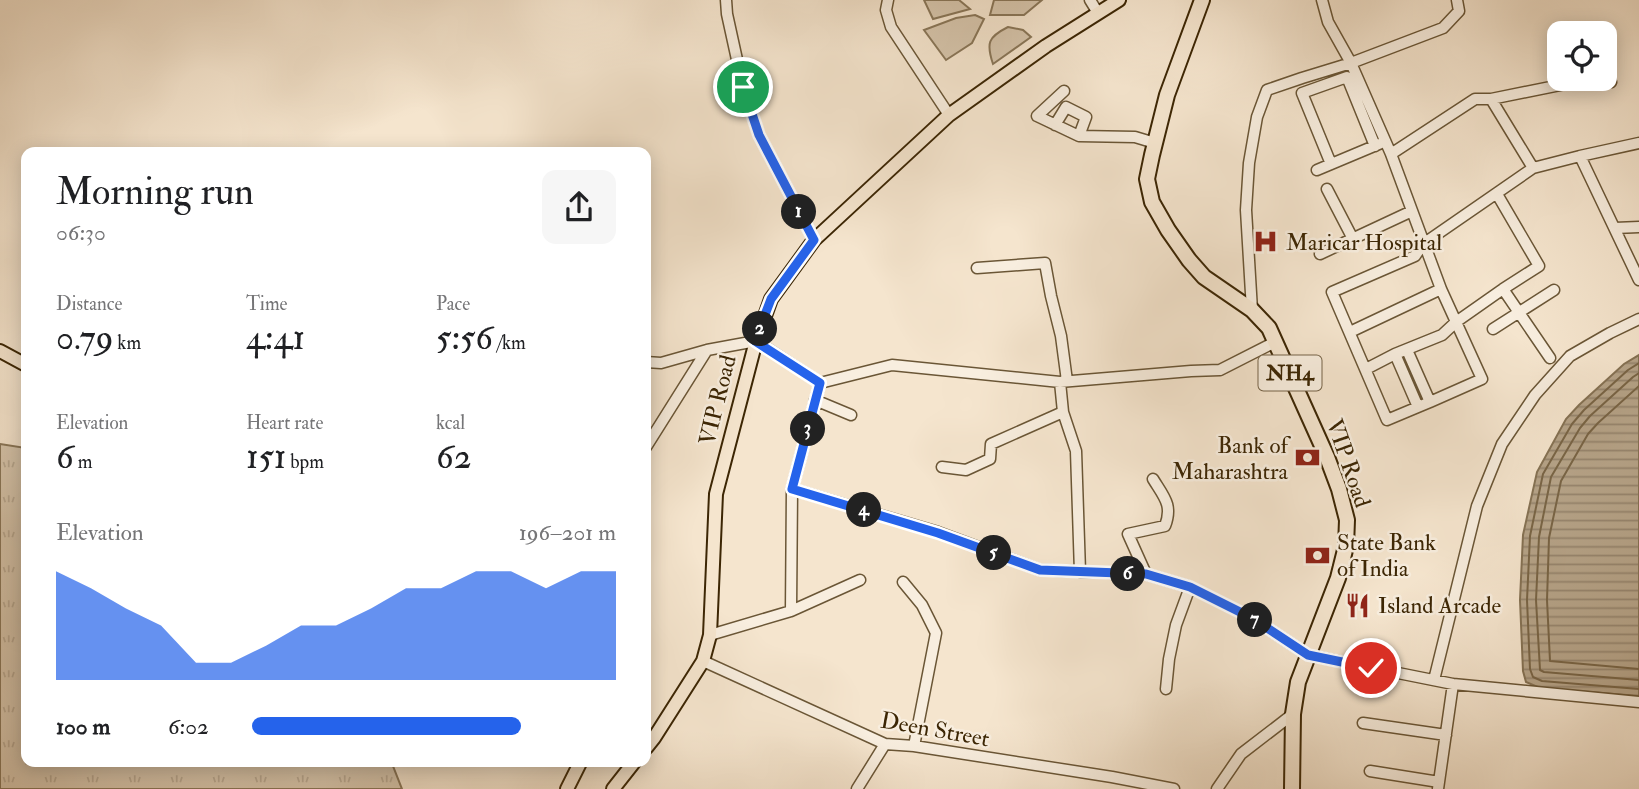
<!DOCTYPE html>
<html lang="en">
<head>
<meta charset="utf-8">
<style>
  body { margin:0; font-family:"IM FELL Double Pica",serif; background:#f6f6f6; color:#202124; height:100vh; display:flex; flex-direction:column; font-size:26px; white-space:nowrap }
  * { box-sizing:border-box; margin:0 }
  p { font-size:23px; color:#757577 }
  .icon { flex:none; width:38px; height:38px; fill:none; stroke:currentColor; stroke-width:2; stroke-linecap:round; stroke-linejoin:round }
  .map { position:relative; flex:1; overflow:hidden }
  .side { position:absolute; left:21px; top:147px; width:630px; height:620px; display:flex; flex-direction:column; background:#fff; border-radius:14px; box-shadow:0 4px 18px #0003 }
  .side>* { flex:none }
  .controls { position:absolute; left:1547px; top:21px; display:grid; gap:14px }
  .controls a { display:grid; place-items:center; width:70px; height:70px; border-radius:14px; background:#fff; box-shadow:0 4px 18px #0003; font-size:35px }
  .pin { position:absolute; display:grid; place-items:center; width:60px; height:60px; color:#fff; margin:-30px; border:4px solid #fff; border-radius:50%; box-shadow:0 2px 7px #0007 }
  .km { position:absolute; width:35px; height:35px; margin:-18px; border-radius:50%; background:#222; color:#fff; font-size:19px; line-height:35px; text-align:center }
  .round { display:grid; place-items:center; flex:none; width:74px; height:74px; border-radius:14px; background:#f6f6f6 }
  .headline { display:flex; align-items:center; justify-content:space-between; height:119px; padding:0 35px }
  h1 { font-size:38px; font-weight:600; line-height:52px }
  .stats { display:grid; grid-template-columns:repeat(3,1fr); gap:10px; height:119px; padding:7px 35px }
  .stats div { display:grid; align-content:center }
  .stats b { font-size:35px; font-weight:600 }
  .stats small { font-size:19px; font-weight:400 }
  .stats p { font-size:19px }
  .chart { height:196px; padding:14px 35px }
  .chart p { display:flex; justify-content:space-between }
  .chart svg { width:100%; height:126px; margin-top:7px; fill:#2563eb; opacity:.7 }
  ul { padding:0 35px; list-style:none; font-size:23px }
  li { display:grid; grid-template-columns:112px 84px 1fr; align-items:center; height:52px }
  li i { height:18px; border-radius:9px; background:#2563eb }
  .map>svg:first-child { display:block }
</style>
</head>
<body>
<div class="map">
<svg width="1639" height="789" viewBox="0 0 1639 789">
  <defs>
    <pattern id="park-tufts" width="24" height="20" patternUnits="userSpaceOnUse" patternTransform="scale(1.75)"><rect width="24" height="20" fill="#d6c5ac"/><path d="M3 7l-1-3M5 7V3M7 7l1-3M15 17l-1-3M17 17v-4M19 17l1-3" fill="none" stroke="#b9a992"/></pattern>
    <pattern id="water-rules" width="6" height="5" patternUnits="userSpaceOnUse" patternTransform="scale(1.75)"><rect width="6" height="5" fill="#b6a489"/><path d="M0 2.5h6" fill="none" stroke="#95856e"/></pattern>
  </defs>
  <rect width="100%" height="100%" fill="#f5e5ce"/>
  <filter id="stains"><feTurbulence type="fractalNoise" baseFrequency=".00286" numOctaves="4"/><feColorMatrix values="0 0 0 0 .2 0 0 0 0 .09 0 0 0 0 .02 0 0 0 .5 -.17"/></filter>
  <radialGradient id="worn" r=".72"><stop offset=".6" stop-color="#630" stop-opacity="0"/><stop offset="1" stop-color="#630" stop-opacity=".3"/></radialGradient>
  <!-- grass -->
  <path fill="#d6c5ac" stroke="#897658" stroke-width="2" d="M924,0h35l11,9 -37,10z
    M994,0h48l-18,15h-34z
    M975,15l9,4 -12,24 -26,17 -22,-30 32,-12z
    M1008,27l15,3 8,7 -38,27c-7,-21 -5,-27 15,-37z"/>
  <!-- park -->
  <path fill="url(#park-tufts)" stroke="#897658" stroke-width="2" d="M0,444l26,4v313h365l11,28h-402z"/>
  <!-- water -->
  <path fill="url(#water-rules)" stroke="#857254" stroke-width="2" d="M1639,355v341l-99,-8 -14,-6 -3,-11 -3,-71 3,-65 14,-63 29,-53 13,-14 45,-41z"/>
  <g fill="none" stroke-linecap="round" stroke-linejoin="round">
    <!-- shore -->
    <path stroke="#796546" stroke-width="2" d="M1639,363l-11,7 -44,40 -12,14 -29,50 -13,62 -3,64 3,69 3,8 9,4 97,8
      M1639,373l-6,4 -43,39 -10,12 -29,49 -12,60 -3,63 4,70 4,2 95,8
      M1639,386l-41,37 -10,11 -27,47 -12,57 -2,62 3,61 89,8"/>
    <defs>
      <path id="minor" d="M726,0l1,14 16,73 16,48 55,105
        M888,0l-2,10 5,17 58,88
        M1090,0l8,13
        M1322,0l6,22 23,41 40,91 50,135 41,90 -52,23
        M1605,76l2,-1 4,7
        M1064,91l-27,25 42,20 56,1 20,6
        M1491,99l42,69
        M1055,125l11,-18 20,10 -7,19
        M1391,154l84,-55h16l99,-20
        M1580,156l59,-13
        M1331,164l-29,-71 45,-16 28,69
        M1317,170l62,-26
        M1327,189l26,50
        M1615,228l24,-1
        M1320,254l92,-43
        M977,268l68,-5 6,33 10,40 6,45
        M1503,289l47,69
        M1252,310l-6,-100 3,-47 8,-46 10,-27 35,-12 49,-15 92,-35 16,-17 -2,-11
        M1493,329l61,-39
        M1350,332l91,-43
        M1395,354l23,53 12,-5 -23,-52
        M646,362l15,1 46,-13
        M1366,369l29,-15 47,-19 14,-13 47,-33 36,-23 -42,-72
        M820,383l72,-18 168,17 131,-11 29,-1 55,-28
        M815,400l36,15
        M1418,407l-31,13 -55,-128 83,-36 8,-12 110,-76 47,-12 59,124
        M1063,412l13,39 4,121
        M646,447l61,-97 49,-9 64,42 -28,106 -1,122 -81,24
        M942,467l24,3 24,-11 1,-15 72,-32 -3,-30
        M792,489l146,43 102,38 106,4 44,13 62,31 56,37 145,29 186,18
        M1146,574l-18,-40 37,-8c8,-21 -1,-29 -12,-47
        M903,582l19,23 14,28 -22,113
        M791,611l69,-31
        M703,661l182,83 29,2 198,31 62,12
        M1434,680l43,-174 25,-62 33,-49 35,-39 40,-23 29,-14
        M1166,689l3,-30 7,-34 14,-38
        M1363,723l83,12
        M1370,771l69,11
        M857,789l28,-45
        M1217,789l24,-35 52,-40
        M1438,789l15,-105"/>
      <path id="major" d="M0,351l26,14
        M646,748l8,-10 49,-77 7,-26 6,-141 40,-153 15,-42 43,-59 135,-125 97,-69 73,-46
        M567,789l14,-28
        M613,789l22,-28"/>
      <path id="highway" d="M1202,0l-35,95 -15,60 -5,24 5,23 16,28 21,30 15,17 48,33 17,18 58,129 12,32 8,31 -1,26 -8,32 -40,104 -5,32 -1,75"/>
    </defs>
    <!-- minor casing -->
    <use href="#minor" stroke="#6a5636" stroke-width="13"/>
    <!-- major casing -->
    <use href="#major" stroke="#3c2604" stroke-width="16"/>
    <!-- highway casing -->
    <use href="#highway" stroke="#3c2604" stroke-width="18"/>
    <!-- minor -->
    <use href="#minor" stroke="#f8eedf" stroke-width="10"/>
    <!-- major -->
    <use href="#major" stroke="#f5e5ce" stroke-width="12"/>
    <!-- highway -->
    <use href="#highway" stroke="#f5e5ce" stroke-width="14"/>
  </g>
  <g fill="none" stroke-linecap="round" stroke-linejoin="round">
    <defs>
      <path id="route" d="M743,87l16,48 55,105 -43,59 -16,42 65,42 -28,106 146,44 102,37 106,4 44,13 62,31 56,37 63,13"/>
    </defs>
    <!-- route casing -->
    <use href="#route" stroke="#fff" stroke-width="14"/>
    <!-- route -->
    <use href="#route" stroke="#2563eb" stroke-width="9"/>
  </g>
  <!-- icons -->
  <defs>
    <symbol id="hospital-bare" viewBox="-9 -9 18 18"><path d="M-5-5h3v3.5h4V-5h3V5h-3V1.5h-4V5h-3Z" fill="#8f2418" stroke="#f8eedf" stroke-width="2.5" paint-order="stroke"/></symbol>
    <symbol id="bank-bare" viewBox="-9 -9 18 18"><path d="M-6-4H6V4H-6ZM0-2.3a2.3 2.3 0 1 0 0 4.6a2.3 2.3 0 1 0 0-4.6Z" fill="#8f2418" stroke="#f8eedf" stroke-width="2.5" paint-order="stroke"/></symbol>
    <symbol id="restaurant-bare" viewBox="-9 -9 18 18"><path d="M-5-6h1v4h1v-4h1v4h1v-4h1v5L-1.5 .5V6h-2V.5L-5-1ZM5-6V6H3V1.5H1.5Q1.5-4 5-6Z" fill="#8f2418" stroke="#f8eedf" stroke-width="2.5" paint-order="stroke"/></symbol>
  </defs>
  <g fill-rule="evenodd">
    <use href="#hospital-bare" x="1248" y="224" width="35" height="35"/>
    <use href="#bank-bare" x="1290" y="440" width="35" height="35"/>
    <use href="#bank-bare" x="1300" y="538" width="35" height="35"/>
    <use href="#restaurant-bare" x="1340" y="588" width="35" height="35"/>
  </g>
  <g text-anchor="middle" stroke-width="5" stroke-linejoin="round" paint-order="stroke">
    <!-- shield labels -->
    <rect fill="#f8eedf" stroke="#746246" stroke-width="2" x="1258.5" y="355.5" width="63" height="35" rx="5"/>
    <g font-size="21" font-weight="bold" fill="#3c2604">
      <text x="1290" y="380">NH4</text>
    </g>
    <!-- poi labels -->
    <g font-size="23" fill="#3c2604" stroke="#f8eedf" text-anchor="start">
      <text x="1286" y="250">Maricar Hospital</text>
      <text x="1288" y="453" text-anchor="end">Bank of<tspan x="1288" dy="26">Maharashtra</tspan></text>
      <text x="1337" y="550">State Bank<tspan x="1337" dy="26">of India</tspan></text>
      <text x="1378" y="613">Island Arcade</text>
    </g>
    <!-- street labels -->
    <g font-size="23" fill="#3c2604" stroke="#f8eedf">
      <text transform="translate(717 400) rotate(-76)" y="8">VIP Road</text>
      <text transform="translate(1349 463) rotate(71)" y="8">VIP Road</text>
      <text transform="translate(935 729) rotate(10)" y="8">Deen Street</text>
    </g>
  </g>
  <rect width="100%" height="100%" filter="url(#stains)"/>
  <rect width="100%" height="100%" fill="url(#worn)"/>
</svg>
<div class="controls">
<a><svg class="icon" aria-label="locate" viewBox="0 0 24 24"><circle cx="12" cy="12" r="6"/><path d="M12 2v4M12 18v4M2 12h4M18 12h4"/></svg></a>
</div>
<div class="pin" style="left:743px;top:87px;background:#1e9e55"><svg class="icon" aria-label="arrive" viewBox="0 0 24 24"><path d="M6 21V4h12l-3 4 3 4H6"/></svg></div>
<div class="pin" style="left:1371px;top:668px;background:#d93025"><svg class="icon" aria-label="check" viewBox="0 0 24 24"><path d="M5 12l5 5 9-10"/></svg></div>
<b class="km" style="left:799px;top:212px">1</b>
<b class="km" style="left:760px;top:329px">2</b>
<b class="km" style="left:808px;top:429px">3</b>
<b class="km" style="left:864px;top:510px">4</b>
<b class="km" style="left:994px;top:553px">5</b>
<b class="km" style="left:1128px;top:574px">6</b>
<b class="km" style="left:1255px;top:620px">7</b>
<section class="side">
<div class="headline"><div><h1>Morning run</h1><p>06:30</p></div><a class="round"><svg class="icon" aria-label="share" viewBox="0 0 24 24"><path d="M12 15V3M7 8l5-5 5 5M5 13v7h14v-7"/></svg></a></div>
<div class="stats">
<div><p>Distance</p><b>0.79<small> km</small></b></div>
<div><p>Time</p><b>4:41</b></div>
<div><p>Pace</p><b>5:56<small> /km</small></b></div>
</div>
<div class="stats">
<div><p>Elevation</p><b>6<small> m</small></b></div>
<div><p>Heart rate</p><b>151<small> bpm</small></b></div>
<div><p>kcal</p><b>62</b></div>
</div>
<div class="chart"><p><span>Elevation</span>196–201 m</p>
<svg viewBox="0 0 160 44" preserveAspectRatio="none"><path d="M0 44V6L10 12L20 19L30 25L40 38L50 38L60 32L70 25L80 25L90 19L100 12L110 12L120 6L130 6L140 12L150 6L160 6V44z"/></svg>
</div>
<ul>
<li><b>100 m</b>6:02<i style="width:74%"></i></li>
</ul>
</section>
</div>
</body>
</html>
